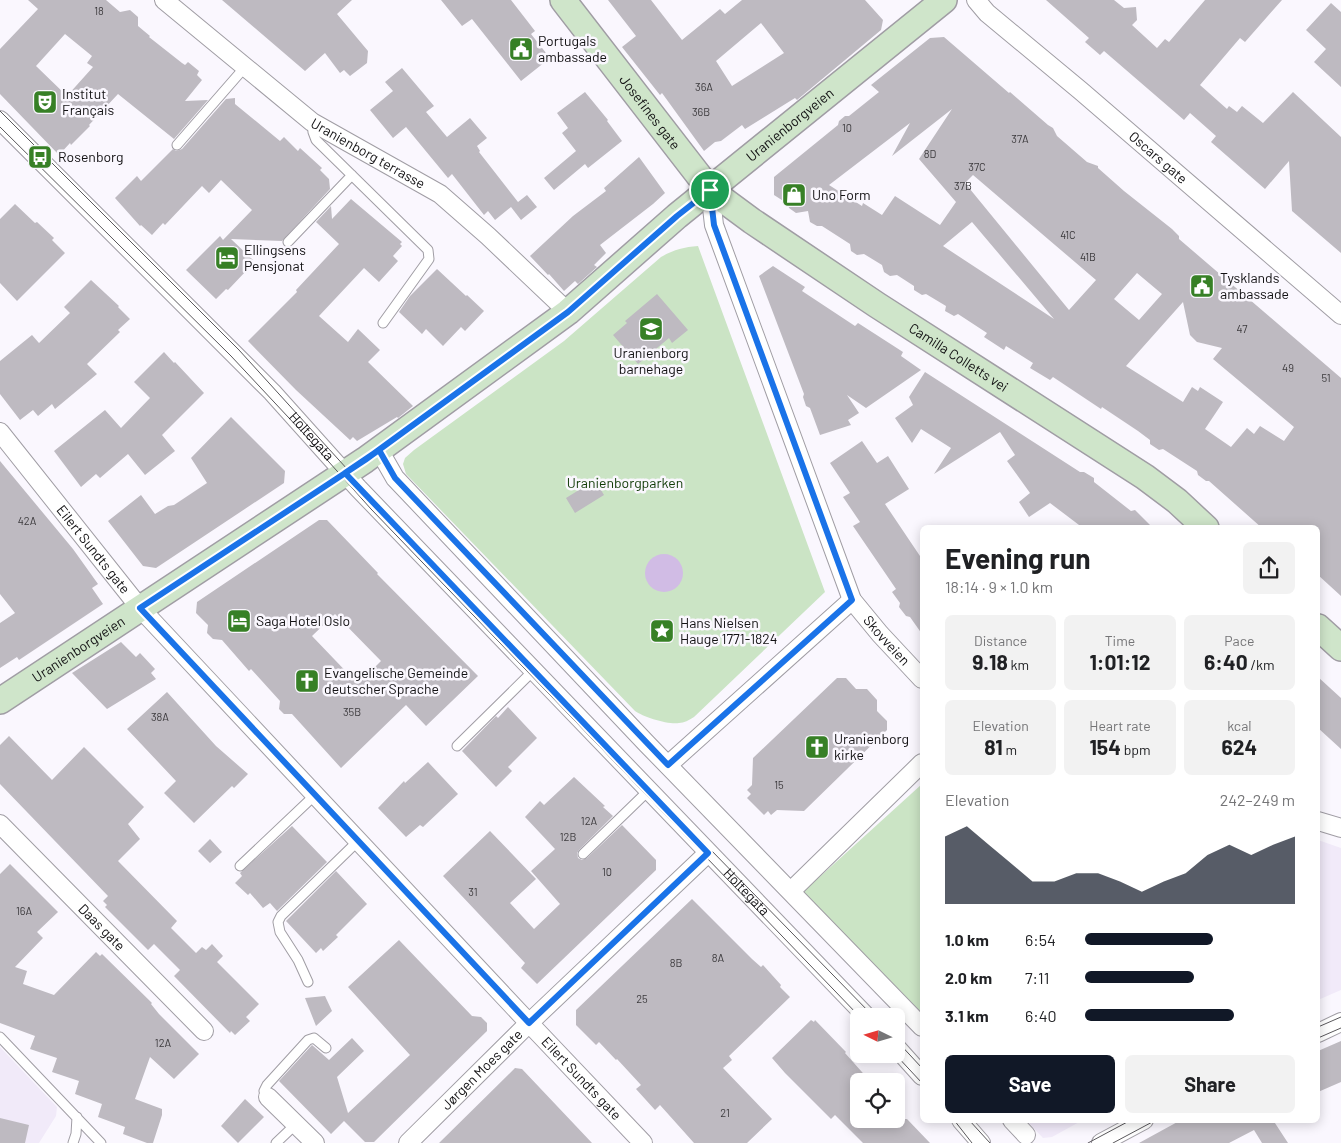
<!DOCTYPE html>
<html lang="en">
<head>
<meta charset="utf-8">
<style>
  body { margin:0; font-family:Barlow,sans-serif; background:#f2f2f2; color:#202124; height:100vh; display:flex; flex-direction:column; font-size:19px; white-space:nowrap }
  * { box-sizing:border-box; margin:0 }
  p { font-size:16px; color:#757577 }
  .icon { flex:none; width:28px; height:28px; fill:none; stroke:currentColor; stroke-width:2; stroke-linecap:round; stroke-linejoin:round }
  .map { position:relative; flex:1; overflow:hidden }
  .drawer { position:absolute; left:920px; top:525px; width:400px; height:598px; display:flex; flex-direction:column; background:#fff; border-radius:8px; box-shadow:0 2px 12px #0003 }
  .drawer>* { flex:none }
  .needle { width:32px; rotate:275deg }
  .tools { position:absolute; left:850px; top:1008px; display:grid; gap:10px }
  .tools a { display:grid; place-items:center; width:55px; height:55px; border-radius:8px; background:#fff; box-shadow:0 2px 12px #0003; font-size:25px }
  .pin { position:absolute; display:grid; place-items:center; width:42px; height:42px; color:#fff; margin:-21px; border:2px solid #fff; border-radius:50%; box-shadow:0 1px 5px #0007 }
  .round { display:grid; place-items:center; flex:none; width:52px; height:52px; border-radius:8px; background:#f2f2f2 }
  .overview { display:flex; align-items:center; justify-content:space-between; height:85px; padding:0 25px }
  h1 { font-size:28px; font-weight:700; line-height:38px }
  .metrics { display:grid; grid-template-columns:repeat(3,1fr); gap:8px; height:85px; padding:5px 25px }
  .metrics div { display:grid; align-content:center; border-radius:8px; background:#f2f2f2; text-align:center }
  .metrics b { font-size:21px; font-weight:700 }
  .metrics small { font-size:14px; font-weight:400 }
  .metrics p { font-size:14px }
  .chart { height:140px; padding:10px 25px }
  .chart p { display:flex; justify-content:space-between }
  .chart svg { width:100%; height:90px; margin-top:5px; fill:#111827; opacity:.7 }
  .button { display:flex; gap:10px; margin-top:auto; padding:10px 25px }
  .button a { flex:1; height:58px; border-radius:8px; background:#111827; color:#fff; font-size:20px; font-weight:700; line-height:58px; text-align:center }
  .button a+a { background:#f2f2f2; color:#202124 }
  ul { padding:0 25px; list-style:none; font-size:16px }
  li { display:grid; grid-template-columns:80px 60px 1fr; align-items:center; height:38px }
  li i { height:12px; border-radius:6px; background:#111827 }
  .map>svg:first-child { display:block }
</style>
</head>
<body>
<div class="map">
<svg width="1341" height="1143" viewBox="0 0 1341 1143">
  <rect width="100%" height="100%" fill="#faf7fe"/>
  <!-- built -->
  <path fill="#f1eaf9" d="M1318,840l23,8v142l-23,10z
    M0,1047l57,60 -1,9 -17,27h-39z
    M1026,1120h57l-31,17 -9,1z"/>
  <!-- green -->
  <path fill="#cbe4c5" d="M698,246l127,346 -131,125c-5,3 -10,6 -15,6 -10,2 -36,-6 -44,-12l-229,-237 -3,-10 2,-6 9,-8 150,-109 97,-84c12,-7 23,-10 37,-11z
    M922,784v229l-119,-121z"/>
  <!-- water -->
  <path fill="#d1bce5" d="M645 573a19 19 0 1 1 38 0a19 19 0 1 1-38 0Z"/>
  <!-- building -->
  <path fill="#bebac1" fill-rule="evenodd" d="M28,0h78l14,12 10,-2 8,7v9l12,10 -1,1 33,26 3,2 3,-3 11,9 -2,4 5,5 -17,21 23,-1 -34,39 -56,-45 -29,31 1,1 -19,19 -1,-2 -11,12 -59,-61v-45l38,-40zM65,34l27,22 -5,7 6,4 -26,29 -31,-30z
    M222,0h130l-15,14 31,37 -1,12 -17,13 -6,-6 -4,3 -15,-20 -20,18z
    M441,0h70l24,31 -4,3 19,24 -29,23 -49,-62 -10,7z
    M608,0h43l31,40 38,-31 5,5 17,-14h123l18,20 -2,10 -84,70 -2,-2 -50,31 -3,-4 -21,16 -6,1 -11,9 -42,-58 -2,2 -38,-48 14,-11zM761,23l23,30 -52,33 -16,-25z
    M1046,0h68l10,8 12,-1 1,13 -5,5 25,23 8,-9 4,3 36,-42h77l-37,42 -5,-4 -40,47 27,24 2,-3 8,6 5,-6 21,17 30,-31 48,45v116l-49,-42 -3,-50 -24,28 -54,-47 5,-6 -26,-23 -6,7 -80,-69 -4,4 -15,-13 4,-4z
    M1331,3l10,9v75l-27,-25 12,-13 -20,-19z
    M944,37l65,56 1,-1 38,33 5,3 4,8 30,26 11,4v2l26,23 48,38 7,7v3l162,139v218l-23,-21v-47h-56l-53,-47h-3l-8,-6 -1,-4 -34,-22 -4,1 -9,-6v-4l-12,-9 -36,-24 -1,2 -48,-32 -3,3 -20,-12 3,-5 -27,-17 -2,4 -20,-13 3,-4 -29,-19 -4,2 -9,-5 1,-5 -20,-12 -4,1 -8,-5v-4l-17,-11 -7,1 -6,-4 -2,-7 -18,-11 -7,1 -6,-4 -1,-7 -28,-18h-5l-7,-4 -2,-11 -12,2 -7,-5 -1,-4 -14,-9v-18l64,-52 1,-4 6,-5h4l30,-24 -8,-7 59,-47zM952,109l-33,50 37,43 -16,23 -45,-29 -13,19 -19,-12 -1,3 -33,-21 81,-62 -18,33zM973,175l123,105 -27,30 -104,-127zM972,222l82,97 -111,-73zM1137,273l25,21 -23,26 -25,-21zM1183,302l7,33 7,7 25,6 -9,11 81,68 -10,14 -24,-15 -6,8 -7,-6 -16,19 -26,-18 18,-27 -23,-15 -2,4 -6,-4 -9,15 -57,-36z
    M402,68l32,38 -8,6 21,25 23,-19 17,20 -10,8 3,5 -1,1 39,50 9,-7 10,12 -16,13 -10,-13 -16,13 -7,-9 -4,4 -32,-41 -4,4 -42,-51 -13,11 -23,-28 23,-19 -8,-9z
    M585,92l23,28 -1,1 15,20 -34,27 -3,-4 -31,26 -10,-12 32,-27 -14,-18 6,-5 -11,-15z
    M235,98v6l45,37 4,-4 14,14 2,-3 22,20 -2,2 9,9 1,10 -48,52 -51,-2 22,21 -8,10 1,1 -18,19 -2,-1 -10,10 -30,-29 34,-34 3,4 29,-30 -31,-30 -12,13 -7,-7 -37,39 -2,-2 -11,12 -11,-10 -1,1 -25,-28 22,-22 4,5 32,-32 3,2 6,-2 44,-50z
    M639,157l26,36 -12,11 -53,41 6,8 -12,12 3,2 -19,17 -3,-3 -11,10 -15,-17 -1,1 -18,-19 43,-40 33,-25 -2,-3z
    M351,199l51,43 -2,2 2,2 -9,10 5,5 -19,21 -15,-14 -45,48 29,26 10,-13 22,21 -12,12 45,44 -15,12 -1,-1 -40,24 -4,-4 -3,3 -54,-50 -48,-49 49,-49 -1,-2 43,-46 -23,-22 15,-16 1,13z
    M15,204l20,19 2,-1 17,16 -2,2 13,13 -48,48 -17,-18v-64z
    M773,266l32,21 -3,4 53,35 3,-3 45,29 -2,4 20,14 -55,38 -19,-13 12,18 -11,7 3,5 -31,10 -10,-27 -4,-2 -3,-9 1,-3 -45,-118z
    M437,269l29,27 1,-1 17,16 -19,20 -4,-4 -18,19 -17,-17 -4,5 -23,-22 11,-16z
    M91,280l28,26 -1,1 12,12 -12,11 2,2 -33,32 10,10 -42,35 -3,-5 -14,12 -5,-6 -13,10 -20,-26v-33l32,-26 7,8 31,-30 -6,-6z
    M657,294l31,36 -16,13 -3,-5 -31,26 -25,-29 14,-12 -2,-2z
    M164,352l10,11 1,-1 29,31 -42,42 13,16 -30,24 -17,-21 -28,24 -4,-4 -15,13 -27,-36 51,-41 16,18 29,-30 -16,-16z
    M925,372l155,100h4l10,6v4l37,29 4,-1 18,18h-70l-33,-25 -21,14 -10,-15 11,-9 -23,-32 8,-6 -15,-23 -66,42 17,-26 -30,-19 -9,14 -17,-25 18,-13 -4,-8z
    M231,417l54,54 -1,12 -128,85 -13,-2 -35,-45 33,-26 14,19 13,-8 6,-1 33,-22 -16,-25z
    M862,441l15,22 11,-7 21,33 -24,15 37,55v75l-12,-17 -4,-1 -7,-9 1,-4 -8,-11 4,-3 -43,-63 7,-4 -17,-25 7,-4 -20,-30z
    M0,461l73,88 25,35 -6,4 11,16 -84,56 -2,-3 -17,11v-45l15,-10 -15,-19z
    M595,480l9,15 -29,18 -9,-15z
    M319,520h8l51,53 -1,1 101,102 -52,50 -20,-21 -65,63 -49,-54h-8l-5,-5 1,-8 -29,-32 -2,2 -27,-31 -9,-1 -6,-6 1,-8 -12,-12 1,-11zM335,614l46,47 -23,23 -46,-48z
    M121,642l15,15 4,-4 15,16 -4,4 5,6 -49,30 -35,-36z
    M1318,677l23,21v51l-23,-21z
    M837,678h9l10,11h11l10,11v11l10,10v9l-83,81 -27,-1 -6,5 -3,-4 -4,4 -17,-17 4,-4 -4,-4 5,-5 1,-27z
    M167,692l49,54 32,28 -14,14 -2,-2 -38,37 -30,-30 12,-12 -49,-52z
    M508,707l29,31 -29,29 4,4 -16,16 -34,-36 34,-35 2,2z
    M9,736l43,44 32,-33 60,60 -16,17 12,15 -22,22 59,60 -6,7 25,25 6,-6 4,3 6,-6 11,12 -6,6 42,42 -13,13 4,4 -15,14 -4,-4 -1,2 -56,-57 6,-6 -26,-26 -6,6 -43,-43 2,-2 -4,-4 5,-5 -108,-112v-39z
    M428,762l30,32 -35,33 -3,-2 -14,12 -28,-29 26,-27 1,2z
    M574,777l31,29 -2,1 10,9 -34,34 -2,3 1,5 4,2 5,-2 35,-33 34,35v10l-119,114 -16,-16 4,-5 -82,-87 47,-45 46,48 -26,24 24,26 26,-25 -29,-33 24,-22 -30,-32 15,-16 4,4z
    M292,826l35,36 -50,49 -7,-8 -7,5 -13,-15 -2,2 -13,-12 7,-7 -2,-3z
    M210,839l12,13 -12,11 -12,-12z
    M10,864l48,48 -21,20 6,6 -28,29 12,4 -4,13 31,11 42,-43 4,4 2,-2 50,49 -1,1 8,10 40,40 -25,25 -24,-22 -15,42 27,10v6l-9,28h-6l-24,-9 2,-7 -27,-10 4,-13 -27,-10 4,-13 -27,-9 5,-14 -27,-9 5,-13 -35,-13v-149z
    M336,871l31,33 -31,31 2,2 -15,14 -2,-3 -5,5 -30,-32z
    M692,899l60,60 9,8 2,-2 18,20 -1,2 10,10 -61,59 3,4 -9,8 49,51 -25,24h-53l-34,-38 -5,5 -19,-21 5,-4 -24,-26 -1,1 -17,-18 -3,3 -20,-20v-15z
    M399,940l73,76 9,1 6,6v8l-113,111h-9l-21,-21 -13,13 -52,-53 33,-36 17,15 23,-22 12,13 -27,26 11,36 62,-58 -62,-68z
    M325,996l7,15 -16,15 -11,-28z
    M811,1020l3,2 1,-2 31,32 -1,1 25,28h-11v38h48l23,24h-67l-28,-28 -4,4 -46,-46 -13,-15z
    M1341,1041v41l-23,10v-41z
    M515,1068l7,1 70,74h-153z
    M245,1099l19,18 -26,26 -17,-17z
    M0,1118l29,7 -4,18h-25z
    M1181,1120h92l15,23h-26l-8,-13 -25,13h-90z"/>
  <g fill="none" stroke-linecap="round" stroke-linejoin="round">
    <defs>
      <path id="lane" d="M312,122l1,10 3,8 112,110 1,9 -46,64
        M177,145l68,-78
        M288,242l64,-67
        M457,746l76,-75
        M583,854l65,-63
        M240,866l75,-71
        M308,982l-10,-22 -18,-28 -2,-10 3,-6 77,-75
        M0,1037l101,106
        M268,1097l-4,-6 3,-6 41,-45 6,-2 12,10
        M73,1143l3,-9 1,-17
        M276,1143l20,-19"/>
      <g id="street">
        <path id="s1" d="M164,0l148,122 128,72 48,42 80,76"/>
        <path id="s2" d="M976,0l11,13 94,78 260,224"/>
        <path id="s3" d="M0,120l272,272 86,96 508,528"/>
        <path id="s4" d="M710,190l4,35 138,375 28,34 42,45"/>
        <path id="s5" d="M0,432l140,176 389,415 114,120"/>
        <path d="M379,450l16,28 252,266 275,283"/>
        <path d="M668,765l184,-165"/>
        <path d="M1318,821l23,7"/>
        <path id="s6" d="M0,824l204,207"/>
        <path d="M791,891l131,-128"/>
        <path d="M1318,1033l23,-11"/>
        <path d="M896,1047l26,29"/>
        <path d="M268,1097l47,46"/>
        <path d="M961,1120l20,23"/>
        <path d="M1012,1120l14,15"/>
        <path id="s7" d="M408,1143l121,-120 179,-170"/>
        <path d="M1101,1143l43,-23"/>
      </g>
      <g id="secondary">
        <path id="s8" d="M563,0l147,190 42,31 125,84 268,172 32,24 29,27"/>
        <path d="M1318,627l23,21"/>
        <path id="s9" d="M0,701l365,-241 203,-148 109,-96 267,-216"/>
      </g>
    </defs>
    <!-- lane casing -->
    <use href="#lane" stroke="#a09da4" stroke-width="11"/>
    <!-- street casing -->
    <use href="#street" stroke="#a09da4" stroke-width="20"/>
    <!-- secondary casing -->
    <use href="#secondary" stroke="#a09da4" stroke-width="28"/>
    <!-- lane -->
    <use href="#lane" stroke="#fff" stroke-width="9"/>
    <!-- street -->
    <use href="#street" stroke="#fff" stroke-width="18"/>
    <!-- secondary -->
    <use href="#secondary" stroke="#cfe5ca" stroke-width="25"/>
    <!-- tram -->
    <path stroke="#5a585c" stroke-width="1" d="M0,111l239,239 139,153 331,345 164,168
      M0,127l231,229 72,77 68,76 488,507
      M1318,1027l23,-10
      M1318,1038l23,-10
      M896,1040l26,28
      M895,1054l27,29
      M954,1120l18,23
      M969,1120l21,23
      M1088,1143l43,-23
      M1113,1143l43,-23"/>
  </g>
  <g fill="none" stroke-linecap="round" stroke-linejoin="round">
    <defs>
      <path id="route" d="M710,190l-33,26 -109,96 -203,148 -225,148 389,415 179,-170 -363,-380 34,-23 16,28 273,287 184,-165 -138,-375 -4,-35"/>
    </defs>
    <!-- route casing -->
    <use href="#route" stroke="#fff" stroke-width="10"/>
    <!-- route -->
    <use href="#route" stroke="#1a73e8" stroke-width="6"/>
  </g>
  <!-- icons -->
  <defs>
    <symbol id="civic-square" viewBox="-11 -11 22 22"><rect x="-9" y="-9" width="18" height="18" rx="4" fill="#378026" stroke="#faf7fe"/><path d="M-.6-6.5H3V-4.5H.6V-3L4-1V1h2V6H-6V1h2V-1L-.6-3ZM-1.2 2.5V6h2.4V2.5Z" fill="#fff"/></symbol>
    <symbol id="theatre-square" viewBox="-11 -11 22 22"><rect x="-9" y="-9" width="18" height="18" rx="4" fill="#378026" stroke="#faf7fe"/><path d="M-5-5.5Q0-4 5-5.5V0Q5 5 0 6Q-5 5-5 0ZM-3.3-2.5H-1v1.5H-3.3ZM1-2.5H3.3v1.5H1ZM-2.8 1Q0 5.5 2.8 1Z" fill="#fff"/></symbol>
    <symbol id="bus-square" viewBox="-11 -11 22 22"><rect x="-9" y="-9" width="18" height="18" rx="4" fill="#378026" stroke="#faf7fe"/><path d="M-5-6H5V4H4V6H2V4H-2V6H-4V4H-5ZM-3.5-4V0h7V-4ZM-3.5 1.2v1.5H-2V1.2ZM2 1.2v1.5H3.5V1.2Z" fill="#fff"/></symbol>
    <symbol id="shop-square" viewBox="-11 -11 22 22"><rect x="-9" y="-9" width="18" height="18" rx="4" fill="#378026" stroke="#faf7fe"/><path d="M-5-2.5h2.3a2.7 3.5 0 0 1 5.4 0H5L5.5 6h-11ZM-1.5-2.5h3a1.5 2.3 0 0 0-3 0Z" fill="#fff"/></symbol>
    <symbol id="hotel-square" viewBox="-11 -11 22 22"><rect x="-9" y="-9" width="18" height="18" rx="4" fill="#378026" stroke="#faf7fe"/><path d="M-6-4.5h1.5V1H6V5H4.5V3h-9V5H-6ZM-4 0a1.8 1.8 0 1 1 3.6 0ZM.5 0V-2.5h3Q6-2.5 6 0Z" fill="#fff"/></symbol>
    <symbol id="school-square" viewBox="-11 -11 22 22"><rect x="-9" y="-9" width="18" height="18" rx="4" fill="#378026" stroke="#faf7fe"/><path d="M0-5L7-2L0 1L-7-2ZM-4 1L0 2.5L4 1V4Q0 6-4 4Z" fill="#fff"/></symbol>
    <symbol id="sight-square" viewBox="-11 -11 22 22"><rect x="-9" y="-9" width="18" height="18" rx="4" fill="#378026" stroke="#faf7fe"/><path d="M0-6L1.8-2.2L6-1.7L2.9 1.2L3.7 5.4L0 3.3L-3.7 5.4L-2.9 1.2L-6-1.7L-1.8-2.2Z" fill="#fff"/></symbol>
    <symbol id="church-square" viewBox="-11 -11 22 22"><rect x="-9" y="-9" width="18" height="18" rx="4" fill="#378026" stroke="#faf7fe"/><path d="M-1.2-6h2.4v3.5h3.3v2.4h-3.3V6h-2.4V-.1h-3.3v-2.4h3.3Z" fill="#fff"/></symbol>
  </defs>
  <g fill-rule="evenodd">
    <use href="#civic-square" x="507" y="35" width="28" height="28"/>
    <use href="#theatre-square" x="31" y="88" width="28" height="28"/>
    <use href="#bus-square" x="26" y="143" width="28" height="28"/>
    <use href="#shop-square" x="780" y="181" width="28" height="28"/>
    <use href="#hotel-square" x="213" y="244" width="28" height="28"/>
    <use href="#civic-square" x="1188" y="272" width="28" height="28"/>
    <use href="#school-square" x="637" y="315" width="28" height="28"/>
    <use href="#hotel-square" x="225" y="607" width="28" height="28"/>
    <use href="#sight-square" x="648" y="617" width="28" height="28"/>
    <use href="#church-square" x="293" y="667" width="28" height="28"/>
    <use href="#church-square" x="803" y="733" width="28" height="28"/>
  </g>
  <g text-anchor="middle" stroke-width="5" stroke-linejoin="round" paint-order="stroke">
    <!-- number labels -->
    <g font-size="11" fill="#3d3b3e">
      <text x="99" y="15">18</text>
      <text x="704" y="91">36A</text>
      <text x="701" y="116">36B</text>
      <text x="847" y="132">10</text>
      <text x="1020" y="143">37A</text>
      <text x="930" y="158">8D</text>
      <text x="977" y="171">37C</text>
      <text x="963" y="190">37B</text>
      <text x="1068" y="239">41C</text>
      <text x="1088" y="261">41B</text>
      <text x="1242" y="333">47</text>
      <text x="1288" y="372">49</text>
      <text x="1326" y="382">51</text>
      <text x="27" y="525">42A</text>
      <text x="352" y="716">35B</text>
      <text x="160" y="721">38A</text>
      <text x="779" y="789">15</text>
      <text x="589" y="825">12A</text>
      <text x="568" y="841">12B</text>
      <text x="607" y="876">10</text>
      <text x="473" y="896">31</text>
      <text x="24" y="915">16A</text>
      <text x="718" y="962">8A</text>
      <text x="676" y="967">8B</text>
      <text x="642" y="1003">25</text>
      <text x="163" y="1047">12A</text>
      <text x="725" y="1117">21</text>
    </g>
    <!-- poi labels -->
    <g font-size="14" fill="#121113" stroke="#faf7fe" text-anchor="start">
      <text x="538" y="46">Portugals<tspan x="538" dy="16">ambassade</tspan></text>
      <text x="62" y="99">Institut<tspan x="62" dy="16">Français</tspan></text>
      <text x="58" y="162">Rosenborg</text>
      <text x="812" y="200">Uno Form</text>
      <text x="244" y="255">Ellingsens<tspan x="244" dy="16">Pensjonat</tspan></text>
      <text x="1220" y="283">Tysklands<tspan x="1220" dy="16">ambassade</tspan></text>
      <text x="651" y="358" text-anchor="middle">Uranienborg<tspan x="651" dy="16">barnehage</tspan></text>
      <text x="256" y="626">Saga Hotel Oslo</text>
      <text x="680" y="628">Hans Nielsen<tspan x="680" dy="16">Hauge 1771-1824</tspan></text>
      <text x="324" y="678">Evangelische Gemeinde<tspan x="324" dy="16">deutscher Sprache</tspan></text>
      <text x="834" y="744">Uranienborg<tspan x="834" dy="16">kirke</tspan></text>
    </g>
    <!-- street labels -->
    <g font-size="14" fill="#121113" stroke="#faf7fe">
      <text dy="5" stroke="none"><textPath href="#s8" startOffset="142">Josefines gate</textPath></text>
      <text dy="5" stroke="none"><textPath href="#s9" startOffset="979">Uranienborgveien</textPath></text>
      <text dy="5" stroke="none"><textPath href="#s1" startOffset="256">Uranienborg terrasse</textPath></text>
      <text dy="5" stroke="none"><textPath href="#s2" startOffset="241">Oscars gate</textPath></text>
      <text dy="5" stroke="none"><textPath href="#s8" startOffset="540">Camilla Colletts vei</textPath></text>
      <text dy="5" stroke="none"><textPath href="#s3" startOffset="444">Holtegata</textPath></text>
      <text dy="5" stroke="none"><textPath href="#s5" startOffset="150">Eilert Sundts gate</textPath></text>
      <text dy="5" stroke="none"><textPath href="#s4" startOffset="488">Skovveien</textPath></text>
      <text dy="5" stroke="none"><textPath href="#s9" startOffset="94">Uranienborgveien</textPath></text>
      <text dy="5" stroke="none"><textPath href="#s3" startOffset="1074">Holtegata</textPath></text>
      <text dy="5" stroke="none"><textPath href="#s6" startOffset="145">Daas gate</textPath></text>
      <text dy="5" stroke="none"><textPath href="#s7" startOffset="104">Jørgen Moes gate</textPath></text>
      <text dy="5" stroke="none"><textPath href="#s5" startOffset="870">Eilert Sundts gate</textPath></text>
    </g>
    <!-- park labels -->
    <g font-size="14" fill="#103a06" stroke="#faf7fe">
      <text x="625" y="488">Uranienborgparken</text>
    </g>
  </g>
</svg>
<div class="tools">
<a><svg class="needle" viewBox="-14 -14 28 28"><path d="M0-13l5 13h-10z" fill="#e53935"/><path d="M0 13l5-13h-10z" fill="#757577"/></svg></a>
<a><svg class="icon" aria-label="locate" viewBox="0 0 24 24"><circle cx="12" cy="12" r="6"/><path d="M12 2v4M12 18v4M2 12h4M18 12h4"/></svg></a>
</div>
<div class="pin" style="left:710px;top:190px;background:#1e9e55"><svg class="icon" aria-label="arrive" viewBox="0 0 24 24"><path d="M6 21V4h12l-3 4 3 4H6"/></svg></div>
<section class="drawer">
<div class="overview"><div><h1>Evening run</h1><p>18:14 · 9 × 1.0 km</p></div><a class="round"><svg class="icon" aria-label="share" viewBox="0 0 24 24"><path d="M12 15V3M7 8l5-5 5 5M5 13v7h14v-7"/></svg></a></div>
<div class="metrics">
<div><p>Distance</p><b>9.18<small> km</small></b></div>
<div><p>Time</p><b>1:01:12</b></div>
<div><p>Pace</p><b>6:40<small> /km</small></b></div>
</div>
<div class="metrics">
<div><p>Elevation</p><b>81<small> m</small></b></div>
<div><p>Heart rate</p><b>154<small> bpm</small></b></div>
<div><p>kcal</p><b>624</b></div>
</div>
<div class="chart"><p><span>Elevation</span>242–249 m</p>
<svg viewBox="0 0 160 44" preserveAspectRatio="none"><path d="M0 44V11L10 6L20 15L30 24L40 33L50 33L60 29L70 29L80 33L90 38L100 33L110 29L120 20L130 15L140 20L150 15L160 11V44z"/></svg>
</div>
<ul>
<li><b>1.0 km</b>6:54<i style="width:61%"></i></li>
<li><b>2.0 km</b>7:11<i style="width:52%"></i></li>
<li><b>3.1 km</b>6:40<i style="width:71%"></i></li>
</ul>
<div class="button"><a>Save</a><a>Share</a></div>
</section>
</div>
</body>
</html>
